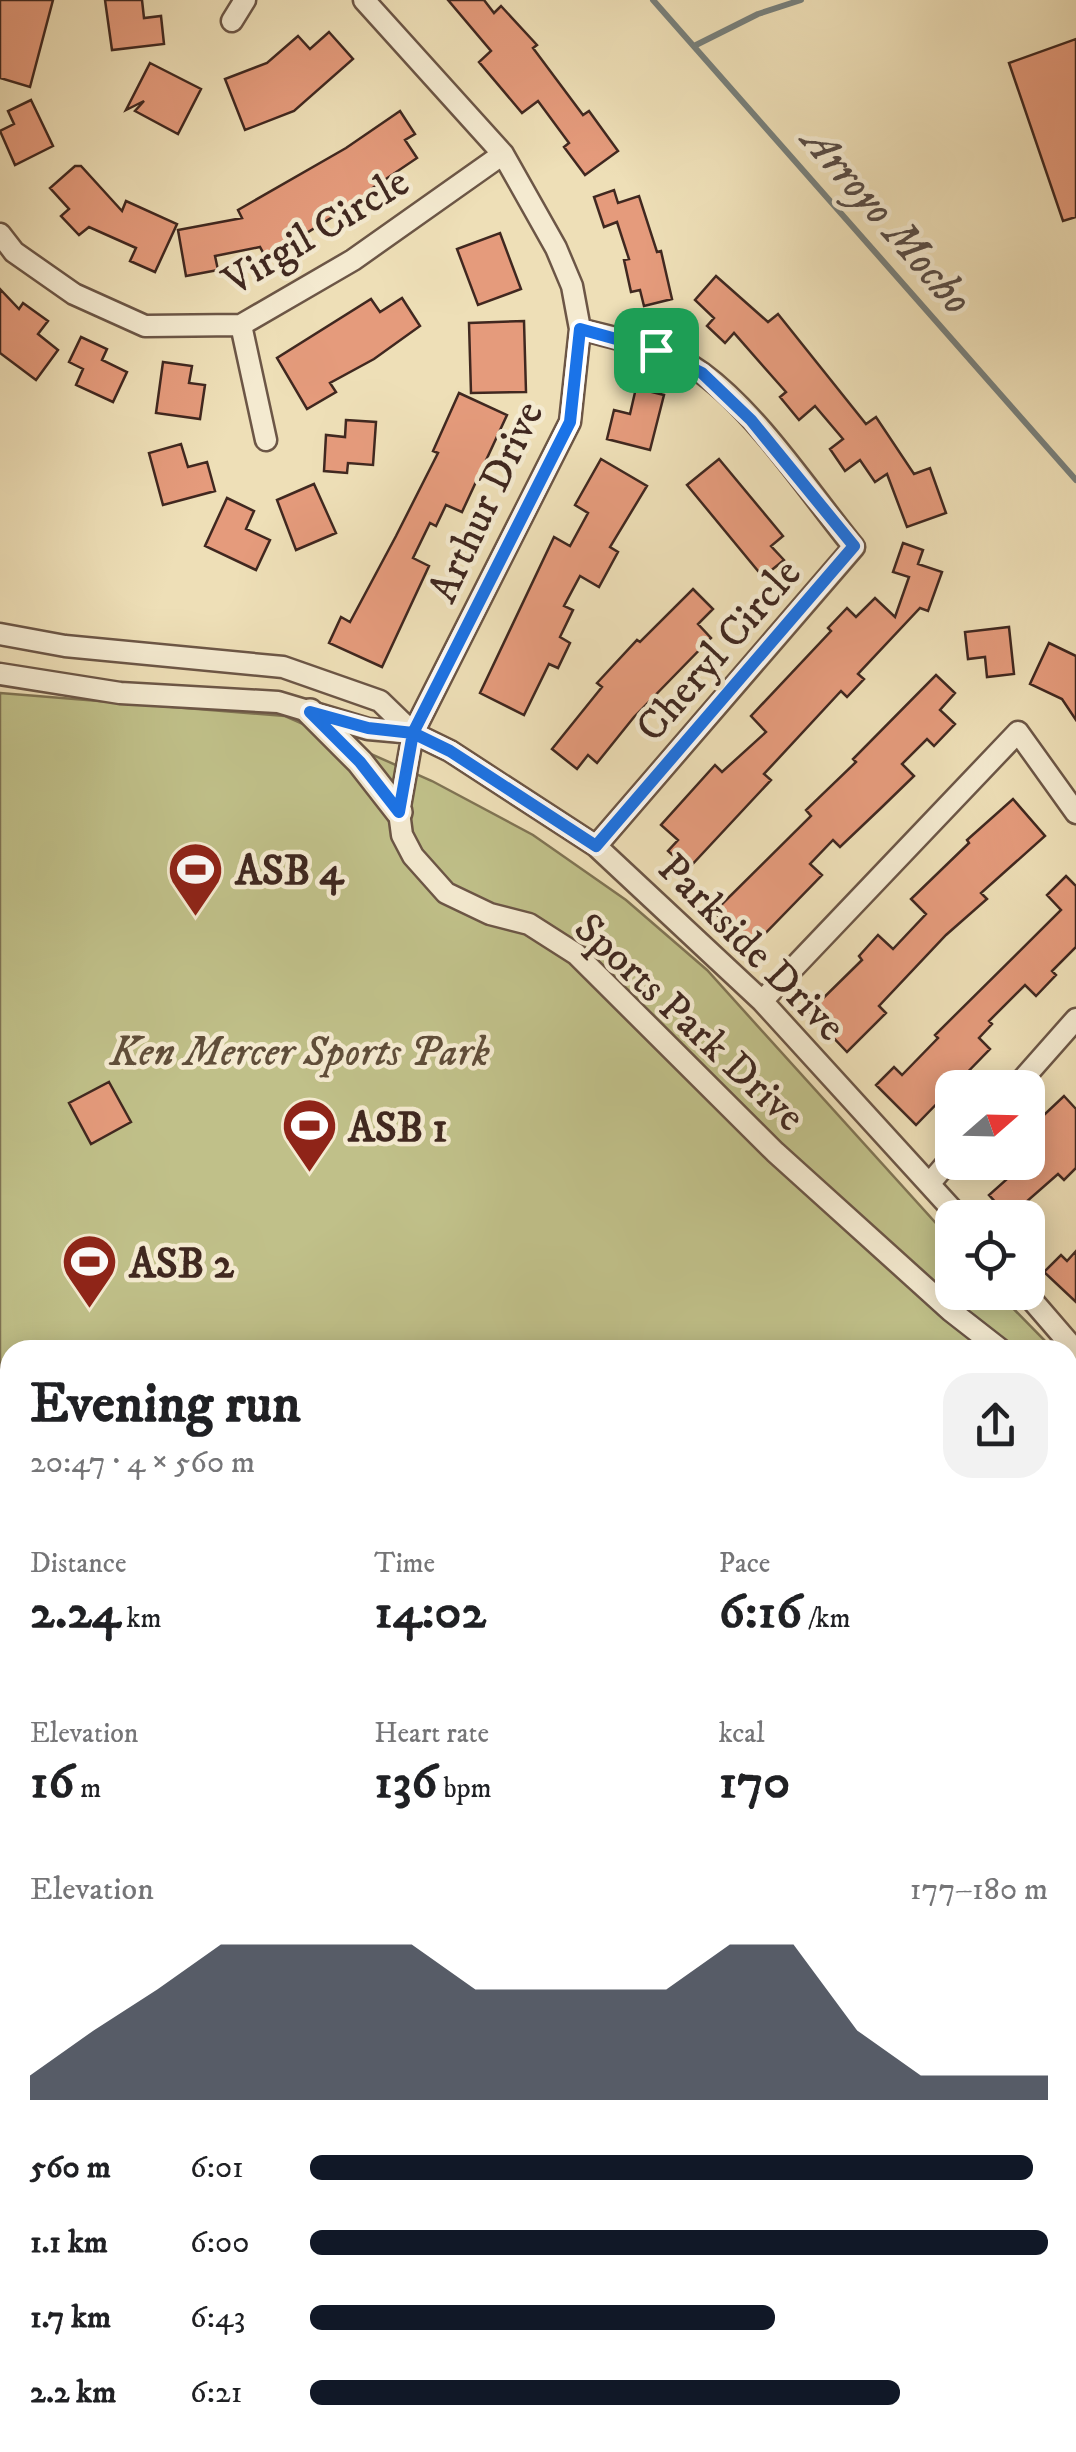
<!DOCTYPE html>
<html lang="en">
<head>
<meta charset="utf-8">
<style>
  body { margin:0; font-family:"IM FELL DW Pica",serif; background:#f2f2f2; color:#202124; height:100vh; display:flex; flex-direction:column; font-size:38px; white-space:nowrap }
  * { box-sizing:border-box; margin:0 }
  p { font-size:32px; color:#757577 }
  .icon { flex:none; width:55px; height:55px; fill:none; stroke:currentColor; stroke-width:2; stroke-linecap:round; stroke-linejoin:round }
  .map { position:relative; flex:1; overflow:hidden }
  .drawer { position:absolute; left:0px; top:1340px; width:1078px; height:1112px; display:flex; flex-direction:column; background:#fff; border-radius:30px 30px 0 0; box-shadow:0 5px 25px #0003 }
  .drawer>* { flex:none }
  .needle { width:65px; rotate:70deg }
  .buttons { position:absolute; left:935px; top:1070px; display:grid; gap:20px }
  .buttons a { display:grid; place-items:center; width:110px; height:110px; border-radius:20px; background:#fff; box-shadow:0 5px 25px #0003; font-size:50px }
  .pin { position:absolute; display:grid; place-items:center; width:85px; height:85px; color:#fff; margin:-42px; border-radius:20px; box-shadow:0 5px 15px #0006 }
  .round { display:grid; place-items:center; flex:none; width:105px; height:105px; border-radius:30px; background:#f2f2f2 }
  .headline { display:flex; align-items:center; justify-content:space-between; height:170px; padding:0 30px }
  h1 { font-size:55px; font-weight:700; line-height:75px }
  .figures { display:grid; grid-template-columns:repeat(3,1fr); gap:15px; height:170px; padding:10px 30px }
  .figures div { display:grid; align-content:center }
  .figures b { font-size:50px; font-weight:700 }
  .figures small { font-size:28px; font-weight:400 }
  .figures p { font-size:28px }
  .chart { height:280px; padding:20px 30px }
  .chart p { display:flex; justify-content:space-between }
  .chart svg { width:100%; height:180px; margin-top:10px; fill:#111827; opacity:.7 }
  ul { padding:0 30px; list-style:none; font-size:32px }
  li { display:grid; grid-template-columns:160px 120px 1fr; align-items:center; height:75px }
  li i { height:25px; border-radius:12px; background:#111827 }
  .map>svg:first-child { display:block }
</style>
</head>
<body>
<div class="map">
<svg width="1076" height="2452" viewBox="0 0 1076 2452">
  <rect width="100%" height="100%" fill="#eedfb7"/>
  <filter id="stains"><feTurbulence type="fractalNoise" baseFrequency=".002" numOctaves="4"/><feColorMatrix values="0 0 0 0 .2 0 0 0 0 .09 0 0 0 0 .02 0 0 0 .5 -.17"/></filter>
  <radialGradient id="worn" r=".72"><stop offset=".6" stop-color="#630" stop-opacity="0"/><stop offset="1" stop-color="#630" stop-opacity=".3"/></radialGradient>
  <!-- green -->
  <path fill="#c0c089" stroke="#807454" stroke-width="2.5" d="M0,693l285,23 147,65 101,54 93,65 81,70 245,271v51l46,1 56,57h-1044v170l-10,-10z
    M1068,1361l8,7v1084h-100l-13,-9 105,-1z"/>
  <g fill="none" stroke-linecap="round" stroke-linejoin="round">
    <!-- stream -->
    <path stroke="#78807c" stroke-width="6" d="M653,0l423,480
      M694,46l64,-32 43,-14
      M0,1559l10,10
      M935,2442l12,10"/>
  </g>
  <!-- building -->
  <path fill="#e59b7c" stroke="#402820" stroke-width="2.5" d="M0,0h53l-23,87 -30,-9z
    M105,0h37l2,18 17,-2 3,28 -52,6z
    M448,0h36l10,13 7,-7 36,39 -4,3 50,67 6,-4 29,40 -33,24 -21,-28 5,-4 -31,-42 -16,12 -43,-51 12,-11z
    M329,32l24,27 -59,52 -49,19 -20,-51 42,-16 31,-27 12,13z
    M1076,39v178l-13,4 -54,-158z
    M150,63l51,26 -23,45 -43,-23 9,-10 -18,9z
    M31,100l22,46 -38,19 -15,-34 14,-7 -6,-13z
    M400,111l15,23 -10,6 12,18 -46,31 2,3 -107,66 -6,-11 -45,9 3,14 -32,6 -8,-46 64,-12 -4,-8 108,-62z
    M75,166h6l41,45 4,-10 51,23 -22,48 -25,-11 6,-13 -47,-21 -10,8 -18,-19 8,-7 -19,-21z
    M614,190l4,13 21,-7 18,56 4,-1 11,48 -28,7 -4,-16 -9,2 -7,-32 5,-1 -12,-37 -13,5 -10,-30z
    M500,233l21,56 -43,16 -21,-56z
    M716,276l52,46 10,-8 88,110 10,-7 38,57 16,-6 16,45 -39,14 -20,-53 -12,8 -15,-22 -15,11 -15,-22 13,-10 -28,-33 -16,14 -19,-23 6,-5 -52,-59 -9,10 -18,-17 7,-8 -19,-18z
    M0,289l19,20 4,-6 25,18 -10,13 20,16 -22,30 -36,-27z
    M402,298l18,28 -46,33 -44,24 6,9 -29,17 -30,-51 94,-59 9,13z
    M524,321l2,71 -55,1 -2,-70z
    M81,337l26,12 -5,11 25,12 -14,30 -37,-17 7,-16 -14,-7z
    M163,362l29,4 -3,17 16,2 -5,34 -44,-6z
    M636,388l28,7 -14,55 -43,-11 7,-29 16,4z
    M459,393l48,22 -45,97 -16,-7 -10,21 -6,-3 -17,35 16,8 -47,101 -53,-24 12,-26 9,5 46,-86 42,-83 -5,-2z
    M346,420l30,2 -3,43 -25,-2 -1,10 -23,-2 2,-36 19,2z
    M181,444l7,23 19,-5 8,29 -52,14 -14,-52z
    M601,459l46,27 -37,61 8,5 -19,35 -19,-11 -16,30 9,4 -13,27 10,6 -12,25 -9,-4 -25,51 -44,-22 74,-156 16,9 18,-33 -13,-8z
    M719,459l64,77 -12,10 13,14 -21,17 -76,-92z
    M314,484l22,49 -40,17 -19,-50z
    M227,498l27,13 -8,18 24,11 -14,30 -51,-24z
    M903,543l20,7 -5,14 24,8 -14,39 -8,-3 -62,66 6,5 -17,18 -6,-6 -77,83 7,6 -83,89 -20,-18 10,-11 -17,-15 54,-60 7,7 44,-40 -15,-16 80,-85 -3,-3 19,-20 9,9 19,-19 20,19 14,-40 -16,-5z
    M693,589l20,20 -15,15 13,14 -77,79 -37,46 -9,-8 -11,14 -25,-20 50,-62 -5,-4 40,-43 3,2z
    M1009,627l5,47 -27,3 -2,-20 -17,2 -3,-27z
    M1049,643l27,13v64l-14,-21 -32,-15z
    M936,675l19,18 -15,17 15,14 -21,22 -7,-7 -25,25 12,12 -32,31 -42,40 -7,-7 -23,24 12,11 -71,73 -37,-36 97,-96 -5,-6 50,-48 -3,-3z
    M1013,799l32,37 -64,57 6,6 -41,36 -67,71 7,7 -39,39 -38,-40 53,-52 -3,-4 19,-21 15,14 33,-35 -15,-15 58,-56 -2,-3z
    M1066,876l10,10v61l-24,24 4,4 -20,21 -11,-11 -36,36 3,3 -13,14 11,11 -74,76 -40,-40 18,-18 8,8 36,-37 -3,-3 126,-125 -14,-15z
    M109,1082l22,40 -40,22 -22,-41z
    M1064,1096l12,13v59l-12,12 -6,-6 -49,43 -20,-22 17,-15 -16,-18h38v-32z
    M1076,1251v51l-32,-30 17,-17 6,6z"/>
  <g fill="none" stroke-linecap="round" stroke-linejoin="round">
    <defs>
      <path id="minor" d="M364,0l139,154 53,94 16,38 8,43 -10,93 -157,311 -14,79 3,23 11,21 33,37 44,21 39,10 47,30 199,198 176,159 50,39
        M232,21l13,-21
        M0,234l14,18 60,42 71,32 96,-1 112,-65 150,-106
        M241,325l25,115
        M580,329c41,11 88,19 122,44 57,42 107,119 152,174l-258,299
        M0,634l65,12 218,21 97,34 33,32 37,18 146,95 166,155 198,217
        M0,674l120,19 158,9 90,27 45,4
        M762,1001l256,-269 58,81
        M1015,1088l61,-69
        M930,1183l22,-26
        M1025,1292l51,59
        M1068,1402l8,7
        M0,1835h10
        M0,2242l10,-4
        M687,2442l10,10
        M144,2452l26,-10"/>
      <path id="tertiary" d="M310,712l50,50 39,50"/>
    </defs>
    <!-- minor casing -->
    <use href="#minor" stroke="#6c5646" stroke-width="25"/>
    <!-- tertiary casing -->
    <use href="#tertiary" stroke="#6c5646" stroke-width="30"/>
    <!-- minor -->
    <use href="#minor" stroke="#f4ead0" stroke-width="20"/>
    <!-- tertiary -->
    <use href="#tertiary" stroke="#f4ead0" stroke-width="25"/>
  </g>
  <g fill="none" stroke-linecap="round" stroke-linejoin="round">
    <defs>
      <path id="route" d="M656,350l-76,-21 -10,93 -157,311 -45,-5 -58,-16 50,50 39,50 14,-79 37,18 146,95 258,-300 -103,-126 -49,-47 -46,-23"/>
    </defs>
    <!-- route casing -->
    <use href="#route" stroke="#fff" stroke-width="20"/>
    <!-- route -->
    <use href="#route" stroke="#1a73e8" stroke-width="12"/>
  </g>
  <!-- icons -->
  <defs>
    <symbol id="stadium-pin" viewBox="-11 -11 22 30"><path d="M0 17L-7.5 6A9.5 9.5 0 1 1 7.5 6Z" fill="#8f2418" stroke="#f4ead0"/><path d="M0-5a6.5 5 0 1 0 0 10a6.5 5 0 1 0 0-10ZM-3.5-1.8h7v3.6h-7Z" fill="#fff"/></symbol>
  </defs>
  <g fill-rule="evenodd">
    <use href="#stadium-pin" x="164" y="838" width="63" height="86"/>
    <use href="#stadium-pin" x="278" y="1094" width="63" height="86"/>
    <use href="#stadium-pin" x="58" y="1230" width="63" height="86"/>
  </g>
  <g text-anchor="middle" stroke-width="9" stroke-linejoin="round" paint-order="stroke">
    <!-- street labels -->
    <g font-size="42" fill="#402820" stroke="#f4ead0">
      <text transform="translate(315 230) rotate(-31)" y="15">Virgil Circle</text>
      <text transform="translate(484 501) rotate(-65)" y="15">Arthur Drive</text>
      <text transform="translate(717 649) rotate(-49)" y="15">Cheryl Circle</text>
      <text transform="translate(753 946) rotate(45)" y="15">Parkside Drive</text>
      <text transform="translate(691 1021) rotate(43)" y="15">Sports Park Drive</text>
    </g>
    <!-- poi labels -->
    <g font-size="42" font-weight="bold" fill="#402820" stroke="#f4ead0" text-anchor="start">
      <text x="235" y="884">ASB 4</text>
      <text x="348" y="1141">ASB 1</text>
      <text x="129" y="1277">ASB 2</text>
    </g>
    <!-- park labels -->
    <g font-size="42" font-style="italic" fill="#604e3a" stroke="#f4ead0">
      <text x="300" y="1065">Ken Mercer Sports Park</text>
    </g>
    <!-- water labels -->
    <g font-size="45" font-style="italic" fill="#584c46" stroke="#f4ead0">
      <text transform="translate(889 219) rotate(49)" y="16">Arroyo Mocho</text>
    </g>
  </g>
  <rect width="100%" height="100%" filter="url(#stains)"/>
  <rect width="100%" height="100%" fill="url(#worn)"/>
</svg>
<div class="buttons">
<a><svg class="needle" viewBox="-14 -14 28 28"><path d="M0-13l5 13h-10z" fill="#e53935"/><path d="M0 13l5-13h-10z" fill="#757577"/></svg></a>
<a><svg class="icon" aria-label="locate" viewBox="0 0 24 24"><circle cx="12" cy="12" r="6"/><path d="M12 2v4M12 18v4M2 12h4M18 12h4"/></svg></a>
</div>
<div class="pin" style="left:656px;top:350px;background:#1e9e55"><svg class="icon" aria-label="arrive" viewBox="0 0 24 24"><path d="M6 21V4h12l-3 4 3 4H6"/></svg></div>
<section class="drawer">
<div class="headline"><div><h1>Evening run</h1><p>20:47 · 4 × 560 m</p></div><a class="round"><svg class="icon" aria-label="share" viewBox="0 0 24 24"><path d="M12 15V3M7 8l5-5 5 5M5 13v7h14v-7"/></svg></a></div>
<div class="figures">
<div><p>Distance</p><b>2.24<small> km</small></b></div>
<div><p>Time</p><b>14:02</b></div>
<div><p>Pace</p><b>6:16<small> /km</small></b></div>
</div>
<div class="figures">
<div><p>Elevation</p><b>16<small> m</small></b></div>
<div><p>Heart rate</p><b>136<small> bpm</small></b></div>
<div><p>kcal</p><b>170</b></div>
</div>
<div class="chart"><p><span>Elevation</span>177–180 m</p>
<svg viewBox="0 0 160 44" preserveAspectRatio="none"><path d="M0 44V38L10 27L20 17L30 6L40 6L50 6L60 6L70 17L80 17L90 17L100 17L110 6L120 6L130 27L140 38L150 38L160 38V44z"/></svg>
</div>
<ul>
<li><b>560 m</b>6:01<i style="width:98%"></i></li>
<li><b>1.1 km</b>6:00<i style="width:100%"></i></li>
<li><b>1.7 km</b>6:43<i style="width:63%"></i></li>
<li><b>2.2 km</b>6:21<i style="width:80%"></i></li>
</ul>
</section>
</div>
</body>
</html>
